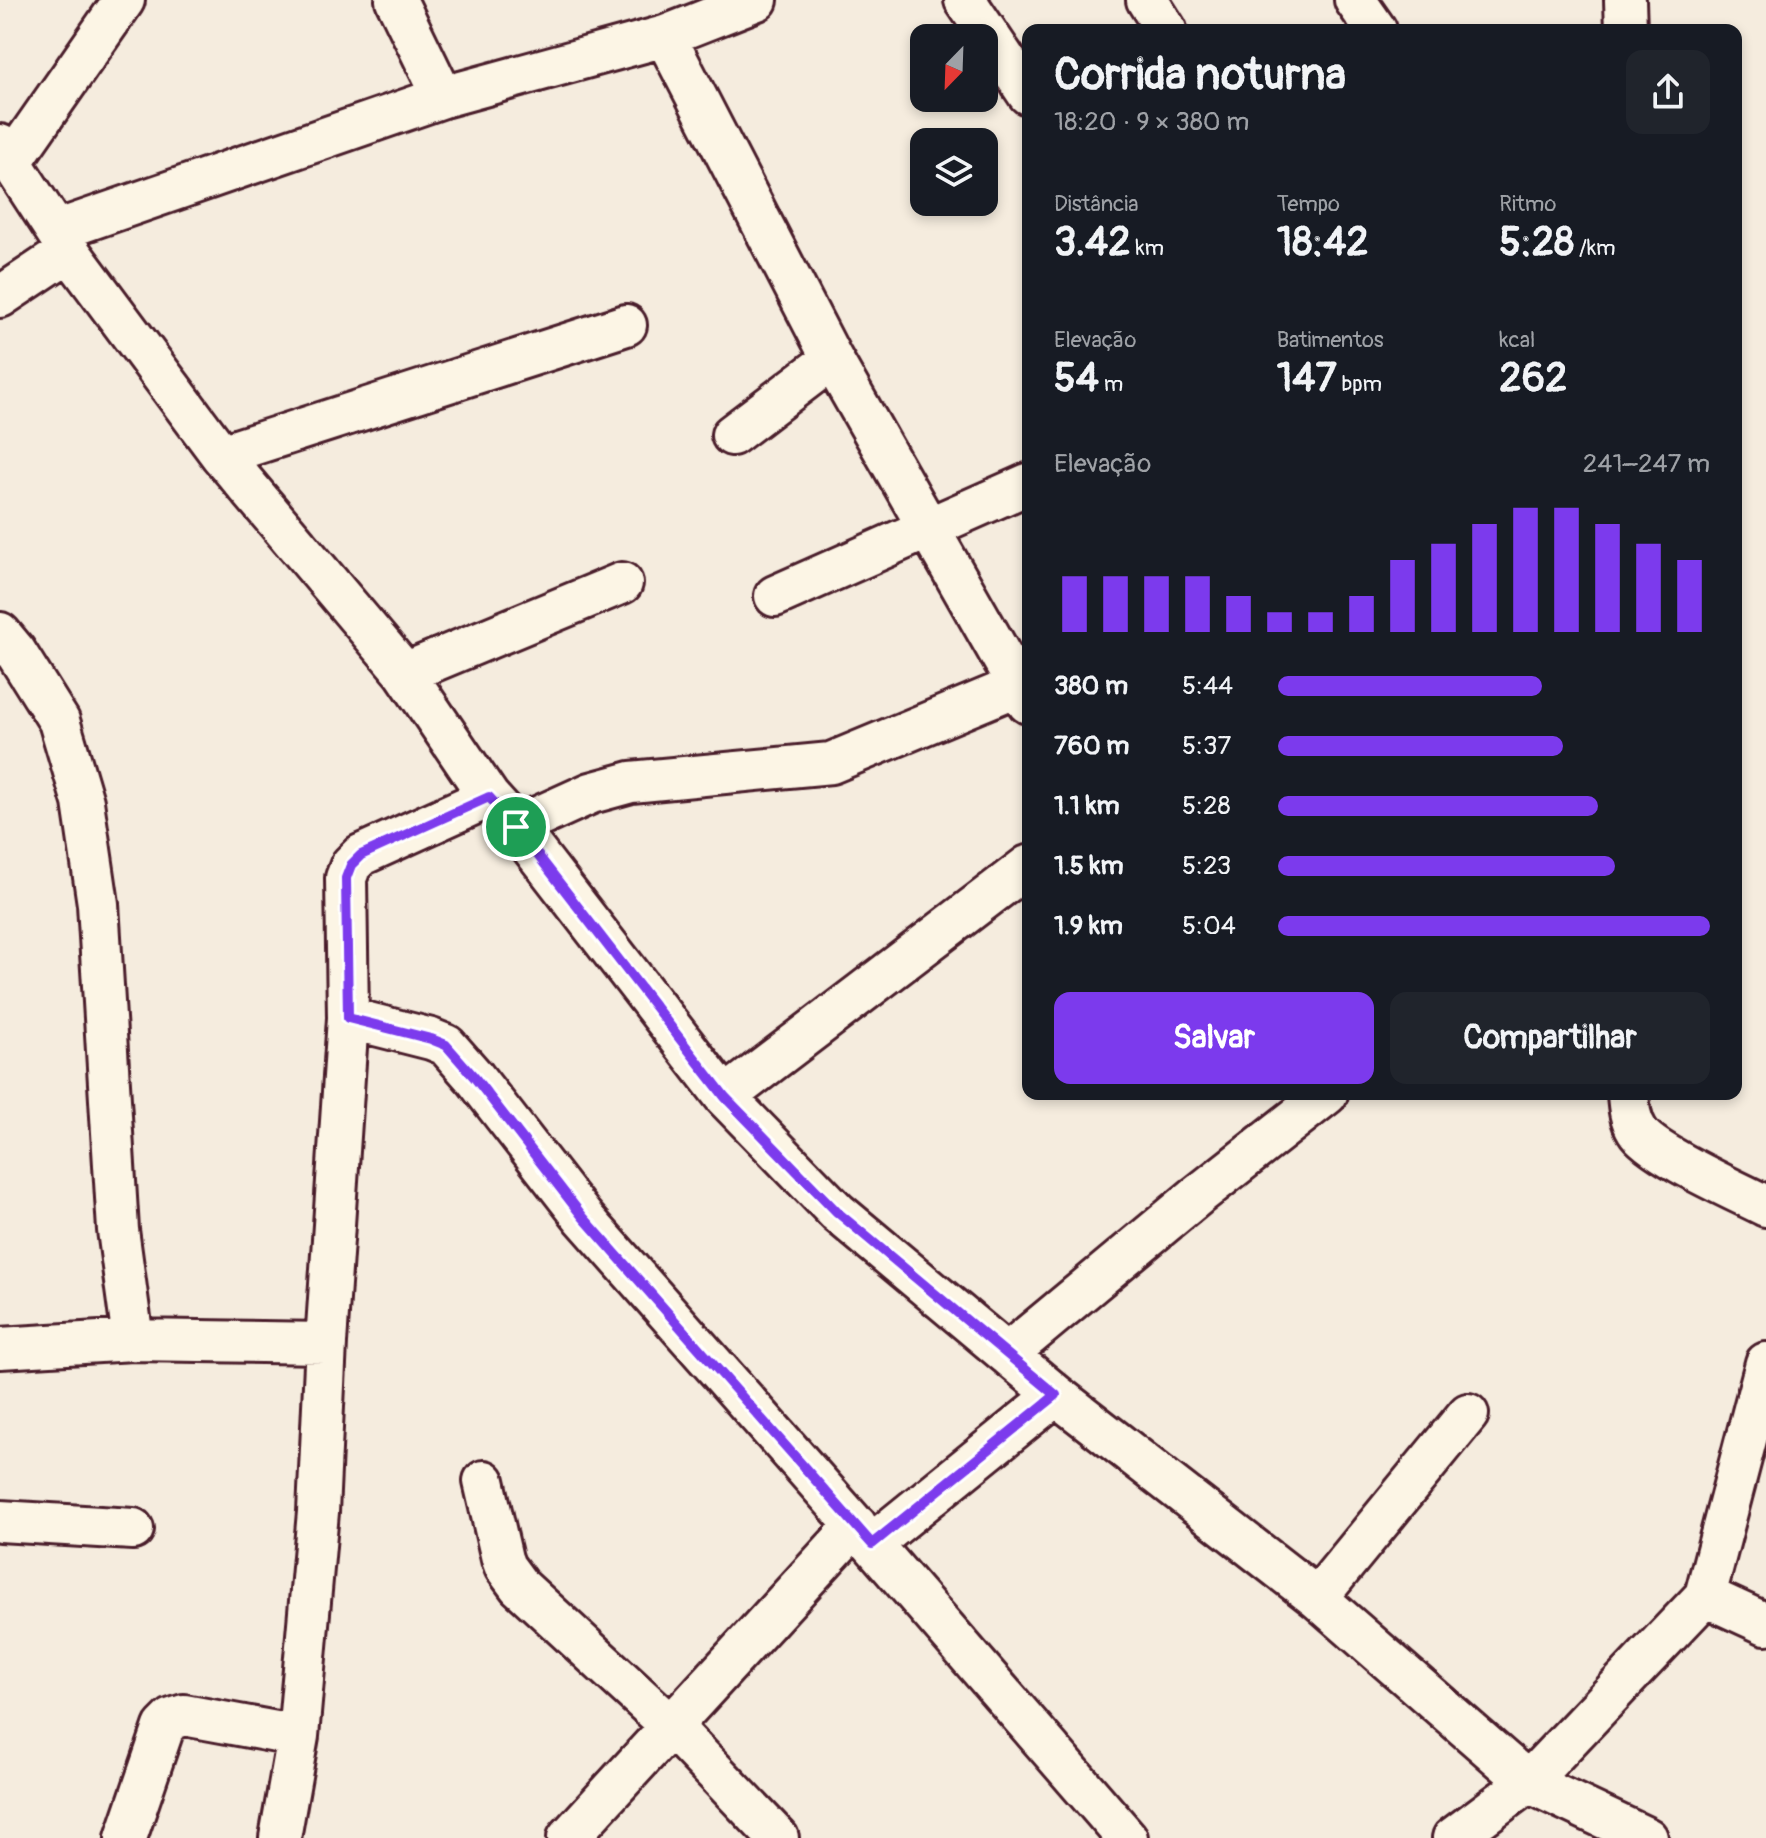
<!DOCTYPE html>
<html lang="pt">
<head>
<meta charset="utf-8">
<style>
  body { margin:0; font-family:Pangolin,sans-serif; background:#20242c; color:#f1f3f6; height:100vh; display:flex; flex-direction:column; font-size:30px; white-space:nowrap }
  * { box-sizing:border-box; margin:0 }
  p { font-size:26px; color:#9ea1a6 }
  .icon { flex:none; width:44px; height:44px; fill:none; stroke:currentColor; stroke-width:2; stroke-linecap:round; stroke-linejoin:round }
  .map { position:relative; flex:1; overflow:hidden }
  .panel { position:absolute; left:1022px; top:24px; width:720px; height:1076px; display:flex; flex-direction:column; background:#171b24; border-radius:16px; box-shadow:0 4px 12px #0003 }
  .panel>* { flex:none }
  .needle { width:52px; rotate:203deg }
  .controls { position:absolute; left:910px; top:24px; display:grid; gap:16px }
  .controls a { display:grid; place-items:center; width:88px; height:88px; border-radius:16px; background:#171b24; box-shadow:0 4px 12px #0003; font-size:40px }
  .pin { position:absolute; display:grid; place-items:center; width:68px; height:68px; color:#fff; margin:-34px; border:4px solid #fff; border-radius:50%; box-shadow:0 2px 8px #0007 }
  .round { display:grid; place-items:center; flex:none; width:84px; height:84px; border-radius:16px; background:#20242c }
  .head { display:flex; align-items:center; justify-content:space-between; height:136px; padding:0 32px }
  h1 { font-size:44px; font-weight:700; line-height:60px }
  .metrics { display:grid; grid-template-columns:repeat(3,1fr); gap:12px; height:136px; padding:8px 32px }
  .metrics div { display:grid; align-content:center }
  .metrics b { font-size:40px; font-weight:700 }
  .metrics small { font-size:22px; font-weight:400 }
  .metrics p { font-size:22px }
  .chart { height:224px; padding:16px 32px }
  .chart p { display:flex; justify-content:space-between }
  .chart svg { width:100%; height:144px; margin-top:8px; stroke:#7c3aed; stroke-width:6 }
  .cta { display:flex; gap:16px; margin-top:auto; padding:16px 32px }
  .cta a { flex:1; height:92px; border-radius:16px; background:#7c3aed; color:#fff; font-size:32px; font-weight:700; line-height:92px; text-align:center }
  .cta a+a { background:#20242c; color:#f1f3f6 }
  ul { padding:0 32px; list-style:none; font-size:26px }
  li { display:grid; grid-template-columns:128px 96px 1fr; align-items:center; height:60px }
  li i { height:20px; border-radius:10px; background:#7c3aed }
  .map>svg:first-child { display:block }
</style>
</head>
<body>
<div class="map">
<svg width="1766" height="1838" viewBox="0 0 1766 1838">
  <rect width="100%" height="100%" fill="#f5ecde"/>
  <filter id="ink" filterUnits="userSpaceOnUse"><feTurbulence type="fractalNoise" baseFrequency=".0125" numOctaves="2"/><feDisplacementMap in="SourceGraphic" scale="16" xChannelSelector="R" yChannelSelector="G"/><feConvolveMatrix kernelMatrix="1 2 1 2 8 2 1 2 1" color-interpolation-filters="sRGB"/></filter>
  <g filter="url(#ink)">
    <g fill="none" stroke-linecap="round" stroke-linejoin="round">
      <defs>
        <path id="street" d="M396,0l47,97
          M965,0l63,94
          M1147,0l19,30
          M1355,0l21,30
          M1625,0l1,30
          M665,36l167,323 196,344
          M0,145l69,106 152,204 184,218 84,124 27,30 209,270 112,115 219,183 261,203 211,184 119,56
          M12,161l112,-161
          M56,231l387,-134 222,-61 92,-36
          M0,297l69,-46
          M732,435l100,-76
          M221,455l405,-130
          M775,596l253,-112
          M0,633l15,18 44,70 24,81 15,102 20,326 15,110
          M405,673l217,-90
          M516,827l75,-34 40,-11 200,-19 186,-77
          M348,1018l83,21 15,6 29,33 108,139 289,327 255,294
          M1628,1094c1,13 2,25 9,36 13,23 102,62 129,76
          M725,1097l303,-231
          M0,1348l133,-8 193,3
          M1007,1354l190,-158 130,-102
          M484,1481l18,78 3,8 14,19 151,139 108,113
          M0,1521l133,8
          M872,1544l184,-149
          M1705,1596l61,28
          M1317,1598l151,-184
          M126,1838l38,-111 8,-8 12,-4 114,21
          M280,1838l18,-102 20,-224 8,-169 22,-325 -2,-140 5,-13 10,-10 128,-58
          M568,1838l288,-313
          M1453,1838l75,-56 177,-186 61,-233"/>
      </defs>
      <!-- street casing -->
      <use href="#street" stroke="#4a1f2b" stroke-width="46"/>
      <!-- street -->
      <use href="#street" stroke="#fcf5e5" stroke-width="40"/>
    </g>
  </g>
  <g fill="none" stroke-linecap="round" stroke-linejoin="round" filter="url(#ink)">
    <defs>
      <path id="route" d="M489,797l27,30 209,270 112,115 219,183 -184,149 -289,-327 -108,-139 -29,-33 -15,-6 -83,-21 -2,-140 5,-13 10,-10z"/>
    </defs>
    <!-- route casing -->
    <use href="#route" stroke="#fff" stroke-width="16"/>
    <!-- route -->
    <use href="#route" stroke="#7c3aed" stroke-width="10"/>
  </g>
</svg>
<div class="controls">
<a><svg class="needle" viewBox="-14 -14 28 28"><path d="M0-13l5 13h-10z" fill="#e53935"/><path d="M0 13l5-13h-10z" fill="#9ea1a6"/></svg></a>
<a><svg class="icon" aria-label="layers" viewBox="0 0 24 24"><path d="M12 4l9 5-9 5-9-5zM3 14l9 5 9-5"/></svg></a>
</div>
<div class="pin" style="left:516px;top:827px;background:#1e9e55"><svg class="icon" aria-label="arrive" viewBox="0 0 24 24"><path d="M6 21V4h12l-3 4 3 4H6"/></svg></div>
<section class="panel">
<div class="head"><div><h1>Corrida noturna</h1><p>18:20 · 9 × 380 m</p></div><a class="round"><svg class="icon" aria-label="share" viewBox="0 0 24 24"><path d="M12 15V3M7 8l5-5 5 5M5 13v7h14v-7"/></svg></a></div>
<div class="metrics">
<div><p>Distância</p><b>3.42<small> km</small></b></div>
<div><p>Tempo</p><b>18:42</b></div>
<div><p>Ritmo</p><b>5:28<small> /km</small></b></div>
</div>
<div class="metrics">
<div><p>Elevação</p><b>54<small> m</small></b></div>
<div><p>Batimentos</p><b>147<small> bpm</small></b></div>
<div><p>kcal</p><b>262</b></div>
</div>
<div class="chart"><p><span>Elevação</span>241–247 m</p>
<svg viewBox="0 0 160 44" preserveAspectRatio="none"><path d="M5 44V27M15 44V27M25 44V27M35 44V27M45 44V33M55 44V38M65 44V38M75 44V33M85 44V22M95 44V17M105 44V11M115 44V6M125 44V6M135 44V11M145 44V17M155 44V22"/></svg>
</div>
<ul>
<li><b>380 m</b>5:44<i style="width:61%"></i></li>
<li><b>760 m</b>5:37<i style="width:66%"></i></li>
<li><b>1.1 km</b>5:28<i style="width:74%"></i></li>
<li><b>1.5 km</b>5:23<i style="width:78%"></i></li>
<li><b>1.9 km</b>5:04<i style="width:100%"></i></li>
</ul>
<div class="cta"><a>Salvar</a><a>Compartilhar</a></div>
</section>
</div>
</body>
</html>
